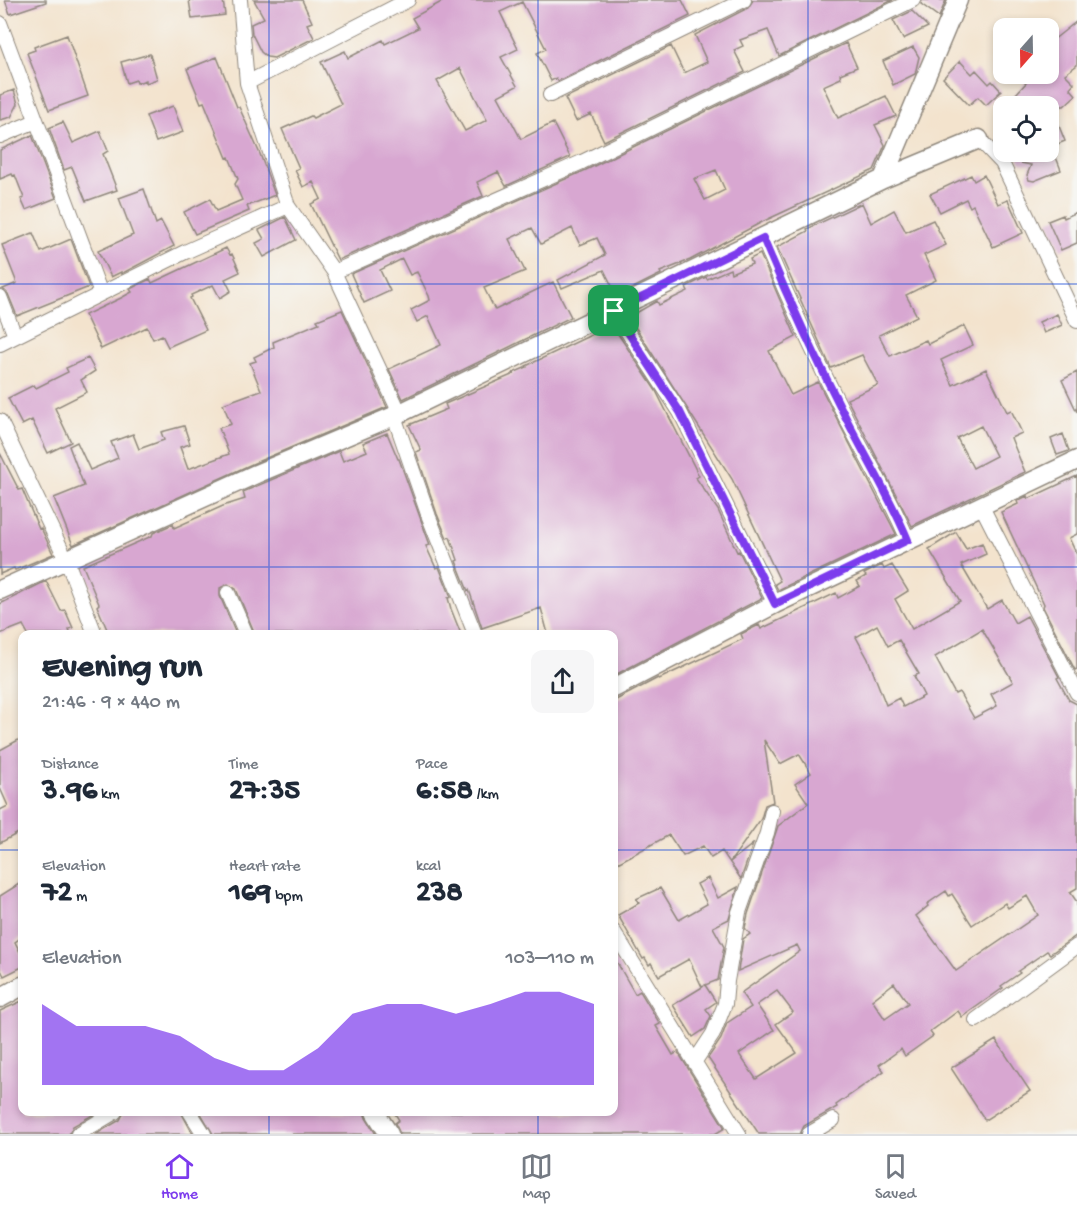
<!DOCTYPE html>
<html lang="en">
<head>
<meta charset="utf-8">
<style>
  body { margin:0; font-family:"Gochi Hand",sans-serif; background:#f6f6f7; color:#1f2937; height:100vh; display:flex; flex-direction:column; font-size:22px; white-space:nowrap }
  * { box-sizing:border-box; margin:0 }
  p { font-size:20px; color:#747a83 }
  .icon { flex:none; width:33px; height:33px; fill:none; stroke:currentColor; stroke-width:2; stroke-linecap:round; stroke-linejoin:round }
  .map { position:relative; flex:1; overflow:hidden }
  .drawer { position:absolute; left:18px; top:630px; width:600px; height:486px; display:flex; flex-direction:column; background:#fff; border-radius:12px; box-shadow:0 3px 9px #0003 }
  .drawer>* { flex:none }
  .needle { width:39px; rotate:200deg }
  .fabs { position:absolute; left:993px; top:18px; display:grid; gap:12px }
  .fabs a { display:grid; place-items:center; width:66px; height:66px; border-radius:12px; background:#fff; box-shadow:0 3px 9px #0003; font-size:30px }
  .pin { position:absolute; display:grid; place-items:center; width:51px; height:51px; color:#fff; margin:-26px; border-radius:12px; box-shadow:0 3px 9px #0006 }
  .round { display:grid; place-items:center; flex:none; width:63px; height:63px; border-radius:12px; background:#f6f6f7 }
  .head { display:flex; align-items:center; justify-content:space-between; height:102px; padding:0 24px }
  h1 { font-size:33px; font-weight:800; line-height:45px }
  .stats { display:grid; grid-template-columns:repeat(3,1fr); gap:9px; height:102px; padding:6px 24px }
  .stats div { display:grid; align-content:center }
  .stats b { font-size:30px; font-weight:800 }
  .stats small { font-size:16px; font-weight:400 }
  .stats p { font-size:16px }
  .chart { height:168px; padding:12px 24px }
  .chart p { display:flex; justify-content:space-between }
  .chart svg { width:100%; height:108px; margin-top:6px; fill:#7c3aed; opacity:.7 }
  .tabs { display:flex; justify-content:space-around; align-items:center; height:84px; border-top:2px solid #e0e1e3; background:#fff; font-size:16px; color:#747a83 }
  .tabs a { display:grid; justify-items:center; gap:3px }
  .tabs .on { color:#7c3aed }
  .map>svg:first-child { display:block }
</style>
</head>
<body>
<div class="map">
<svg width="1077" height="1134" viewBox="0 0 1077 1134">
  <rect width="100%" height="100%" fill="#f6f6f2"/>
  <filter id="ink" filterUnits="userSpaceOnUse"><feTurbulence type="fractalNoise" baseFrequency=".0167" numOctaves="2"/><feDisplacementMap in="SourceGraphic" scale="12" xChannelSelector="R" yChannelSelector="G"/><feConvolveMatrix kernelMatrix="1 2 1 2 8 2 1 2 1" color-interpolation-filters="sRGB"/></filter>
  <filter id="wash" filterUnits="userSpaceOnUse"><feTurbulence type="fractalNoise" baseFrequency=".008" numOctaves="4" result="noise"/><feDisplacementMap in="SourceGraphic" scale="24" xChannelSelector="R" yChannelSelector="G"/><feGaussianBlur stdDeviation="1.35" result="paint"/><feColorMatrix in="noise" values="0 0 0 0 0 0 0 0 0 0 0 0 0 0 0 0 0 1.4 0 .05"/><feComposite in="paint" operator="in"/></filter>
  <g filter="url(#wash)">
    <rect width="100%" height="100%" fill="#f3e3cd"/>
    <g id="blocks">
      <!-- building -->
      <path fill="#d8a7d1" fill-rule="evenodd" d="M5,0h41v2l-36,12z
        M189,0h34l2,15 -33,4z
        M254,0h48l10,22 -5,2 7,14 -40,20 -7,-1 -6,-5 -9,-18 -1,-10 13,-6z
        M445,0h237l8,16 -132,65 -2,-3 -5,3 -14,-28 9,-4 -24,-47 -22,10 18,37 -17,8 16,29 -19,10 23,43 32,-16 17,34 -64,29 -8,-14 -21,10 6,14 -145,64 -27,-56 10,-5 -8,-17 -10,5 -8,-17 4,-2 -17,-39 29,-13 2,2 28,-14 -20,-42 24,-11 3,7 35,-18 2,4 33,-16 -6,-10zM460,68l27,52 -22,11 -28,-50z
        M753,0h140l-114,56 -11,-26 -28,10 3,6 -9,4 11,22 -141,69 -13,-27 -15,7 -11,-23 106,-52 13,27 23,-11 -12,-27 53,-27z
        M922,0h24l-7,17 -18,-13z
        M912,11l16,16 -25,12 -10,-19z
        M1077,21v44l-12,9 9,9 -4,5 6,7 -12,11h-13l14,35 -17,7v-42h-43l21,-23 -3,-3 5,-6h20v-30z
        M67,35l21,61 -39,14 -22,-57 8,-3 -1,-3z
        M846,43l11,24 -17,7 1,4 -18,8 15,32 48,-22 10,20 -21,9 10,20 -11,25 -110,51 -74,39 -30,12 1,2 -44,22 -13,-26 -42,18 -4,-8 47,-25 -8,-17 -17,7 -8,-17 -31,16 -9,-16 -23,11 16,32 -41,17 11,22 58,-28 18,35 -168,82 -14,-30 52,-24 -13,-29 -11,6 -6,-12 19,-10 -1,-4 -12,-24 -7,3 -8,-16 -22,11 10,21 -26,12 -13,-29 235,-104zM716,170l9,20 -20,10 -11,-21z
        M913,47l6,10 -4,17 -22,11 -10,-24z
        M150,54l7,25 -11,4v-3l-9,3 -1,-3 -9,3 -6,-21z
        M217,57l20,50h2l21,47 15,41 -28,11 2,5 -54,23 -11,-22 26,-13 6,12 26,-11 -7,-16 3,-5 -9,-22 -2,1 -23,-56 -3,1 -14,-34z
        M960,61l12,13 4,-4 13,14 3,-3 9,10 -15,14 -8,-8 -9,8 -26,-27z
        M14,90l4,14 -7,13 -11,3v-25z
        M173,106l10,26 -27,10 -10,-26z
        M63,122l10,21 27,-12 8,20 -5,3 14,36 -31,11 -14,-34 -8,3 -15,-42z
        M32,135l24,63 -30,12 -5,-11 3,-1 -9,-23 -2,1 -1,-2 -12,5v-29z
        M1025,152h29l7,18 -27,11 -5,-1 -2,-5 4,-10 -10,-2 -2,-4 2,-6z
        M971,175l3,6 10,-6 14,29 10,-4 15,33 -30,14 -20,-42 -3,2 -4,-8 -26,13 -10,-18z
        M144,189l12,35 5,-3 13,25 -53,28v-2l-10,5 -13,-26 35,-16 -14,-37z
        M862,203l9,20 23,-13 12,22 27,-12 13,25 -22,10 12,25 -30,15 11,21 -38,19 11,21 36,-16 2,4 36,-18 9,19 -32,15 12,25 33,-16 21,43 4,-2 11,23 -11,5 14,34 -113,54 -65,-127 31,-14 -16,-30 -31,13 -54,-121 31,-16 -1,-2zM981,426l15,30 -23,12 -16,-30z
        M1077,212v31l-16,7 -13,-29 15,-6 1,3z
        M285,217l11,23 -32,17 -8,-14 8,-4 -5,-9z
        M33,233l8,19 30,-13 18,48 -72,29 -9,-22 -5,-5 14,-6 -15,-38z
        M226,248l4,7 2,-1 8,18 -15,7 6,12 -11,7 -7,-13 -22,10 1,2 -2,1 16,32 -38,17 -6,-12 -9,4 -6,-12 -46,22 -16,-34 36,-17 11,-6 -2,-3 20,-10 2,4z
        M760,254l36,83 -27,14 22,44 27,-13 78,152 -118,56 -3,-6 5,-3 -48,-102 -103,-162 28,-16 2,4 29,-14 -2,-4 20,-10 1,2 23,-10 1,4 21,-9 -2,-5z
        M342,310l45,97 -135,57 -179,81 -19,-47 30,-12 -15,-40 8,-4 13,28 28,-12 -7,-16 22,-8 6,15 25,-9 -3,-8 23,-6 6,18 -10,3 8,22 41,-15 -10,-26 12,-4 -8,-20 38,-14 -11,-27 6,-2 -2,-4 20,-10 -1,-5 46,-19 -2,-3z
        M1057,314l5,11 -18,8 -5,-11z
        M612,325l44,66 43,85 -3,2 22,32 19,42 2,-1 23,47 -147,77 -1,-41h-66l-7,-26 -59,20 -13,-38 -1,1 -12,-30 2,-1 -8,-23 -3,1 -10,-24 -21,-62 5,-2 -12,-25 38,-16 -2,-5 69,-30 -1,-1 14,-6 -1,-1z
        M88,358l7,13 -14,9 6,12 -32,16 16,34 -23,11 -16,-33 -10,5 -14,-27 26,-13 2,3 32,-16 -2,-4z
        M1077,372v40l-15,-32z
        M387,433l11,26h1l31,86 -4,1 10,22 3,-1 12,30 -3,1 3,11 10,25h-206l-19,-45 -8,-5 -8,4v8l16,38h-127l-12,-28 2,-2 -16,-38 69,-30 1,-3 20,-9 1,4 49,-22 22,-7 -2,-7 96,-41 4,10 24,-10 -4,-8z
        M1063,434l6,17 -12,4 -6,-16z
        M0,453l19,37 3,-1 17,40 2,-1 12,26 -38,16 -1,-2 -14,6z
        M1077,476v58l-8,4 8,17v114l-2,1 -32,-63 1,-3 -43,-92 17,-8 -1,-3 10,-5 1,3z
        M956,532l10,17 16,-6 4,11 -25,11 26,44 15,-9 13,23 12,-7 32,61 -2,1 12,22 8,4v184l-7,4 7,10v33l-27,19 -3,-3 -29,20 2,2 -19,13 2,2 -41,29 -4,-6 -28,21 3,4 -28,20 -4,-7 -22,16 5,6 -48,34 1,2 -33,19 -4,8h-41l-51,-76 13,-19 6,-16 24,-16 -10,-14 59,-42 -3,-6 -59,26 5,-32 7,-5 -5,-6 3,-14 30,-88 30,-23 -13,-19 16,-11 -12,-19 -19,10 -16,-24 9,62 -8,3 -4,14 -31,43 23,-18 -12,35 -19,-28 -11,7 -8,-12 -20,10 -14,-21 -55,30v-164l44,-23 1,1 84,-40 -2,-5 18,-9 2,4 75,-36 2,5 22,-12 -3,-5 9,-5 -2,-2 18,-9 2,4 8,-4 16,26 -13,8 17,30 48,-28 -31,-52zM877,625l11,21 11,-6 20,34 -5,2 10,20 -21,11 -4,-9 -13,7 -18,-46 -12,-22zM982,629l31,53 -22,12 6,12 -23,12 -15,-26 -4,2 -20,-37zM946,891l3,5 3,-2 20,31 33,-22 3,5 19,-12 11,19 -82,56 -40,-55 12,-10 -1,-2zM894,983l14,20 -23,16 -13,-19zM777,991l16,21 -17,12 21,29 -41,26 -17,-25 35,-24 -17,-25z
        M46,581l15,30 4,-1 8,18 -4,1 2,5h-43l-5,-9 -23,9v-30z
        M22,738v93l-22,12v-33l8,-4 -8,-18v-38z
        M708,878l10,20 20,-11 -9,32 -16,8 11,20 -6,33 -13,5 11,17 -10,7 5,7 -6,13 -12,8 -20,-32 31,-19 -2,1 -13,-28 -30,17 -8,-13 -2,2 -4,-7 -2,1 -25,-44 21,-12 -3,-4 24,-11 19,32 28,-16 -10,-20z
        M22,882v55l-7,5 7,14v11l-18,9 -4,-8v-72z
        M614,957l21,37 5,-3 20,33 -4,2 17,29 5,-3 47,76 -10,6h-315l-5,-11 4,-3 -5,-8h220z
        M22,1001v111h76l-25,14 -4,8h-69v-123z
        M996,1040l34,51 -45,29 -34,-52z
        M124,1112h57l12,22h-97l24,-14z
        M200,1112h164l2,6 10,16h-163z"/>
    </g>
  </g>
  <g filter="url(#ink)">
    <use href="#blocks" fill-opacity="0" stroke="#8f877c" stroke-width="1.5"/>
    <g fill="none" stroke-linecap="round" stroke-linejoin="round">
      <defs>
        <path id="street" d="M240,0l7,83 41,123 46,66 63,135 -3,9 35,101 46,117
          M0,23l101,271
          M247,83l161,-83
          M550,95l194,-95
          M0,136l36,-15
          M979,139l23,24 75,158
          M763,238c26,63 54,123 85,184 20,39 43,77 60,118
          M334,272l248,-110 331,-162
          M0,297l15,39
          M614,311l66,101 95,192
          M0,344l185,-92 103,-46
          M0,421l67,140 28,73
          M982,507l95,186
          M228,593l18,41
          M614,932l125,202
          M976,1020l101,-74
          M695,1061l18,-27 12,-30 2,-23 12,-69 28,-79 5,-22
          M190,1112l14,22
          M78,1134l37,-22
          M809,1134l24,-14"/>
        <path id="secondary" d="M883,179l75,-179
          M0,590l256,-116 138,-58 489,-237 96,-40
          M614,688l161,-84 302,-144
          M0,998l22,-12
          M375,1112l14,22"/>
      </defs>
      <!-- street casing -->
      <use href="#street" stroke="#8f877c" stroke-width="16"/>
      <!-- secondary casing -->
      <use href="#secondary" stroke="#8f877c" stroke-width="21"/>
      <!-- street -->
      <use href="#street" stroke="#fff" stroke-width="14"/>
      <!-- secondary -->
      <use href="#secondary" stroke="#fff" stroke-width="18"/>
    </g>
  </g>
  <g fill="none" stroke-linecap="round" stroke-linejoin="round" filter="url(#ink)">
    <defs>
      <path id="route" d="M763,238c26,63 54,123 85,184 20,39 43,77 60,118l-133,64 -95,-192 -66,-101z"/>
    </defs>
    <!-- route casing -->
    <use href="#route" stroke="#fff" stroke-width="12"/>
    <!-- route -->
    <use href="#route" stroke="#7c3aed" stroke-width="8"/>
  </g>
  <!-- grid -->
  <path fill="none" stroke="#1d4ed8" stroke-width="1.5" stroke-opacity="0.55" d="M269,0v634M538,0v634M808,0v1134M0,284h1077M0,567h1077M0,850h22M614,850h463M269,1112v22M538,1112v22"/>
</svg>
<div class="fabs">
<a><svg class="needle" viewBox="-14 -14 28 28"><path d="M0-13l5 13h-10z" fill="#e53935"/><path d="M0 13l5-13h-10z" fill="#747a83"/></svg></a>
<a><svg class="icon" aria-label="locate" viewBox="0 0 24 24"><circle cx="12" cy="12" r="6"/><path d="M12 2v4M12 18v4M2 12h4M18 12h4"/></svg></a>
</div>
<div class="pin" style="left:614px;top:311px;background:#1e9e55"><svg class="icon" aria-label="arrive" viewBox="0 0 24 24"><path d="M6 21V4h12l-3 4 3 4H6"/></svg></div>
<section class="drawer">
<div class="head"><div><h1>Evening run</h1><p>21:46 · 9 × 440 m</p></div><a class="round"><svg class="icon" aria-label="share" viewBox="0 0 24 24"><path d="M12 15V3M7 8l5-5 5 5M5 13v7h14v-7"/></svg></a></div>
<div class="stats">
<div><p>Distance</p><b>3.96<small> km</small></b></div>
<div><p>Time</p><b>27:35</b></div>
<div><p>Pace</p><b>6:58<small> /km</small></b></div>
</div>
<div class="stats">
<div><p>Elevation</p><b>72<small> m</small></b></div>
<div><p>Heart rate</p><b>169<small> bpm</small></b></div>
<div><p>kcal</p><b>238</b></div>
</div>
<div class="chart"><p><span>Elevation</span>103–110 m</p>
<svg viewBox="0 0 160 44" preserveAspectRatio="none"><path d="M0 44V11L10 20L20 20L30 20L40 24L50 33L60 38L70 38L80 29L90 15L100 11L110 11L120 15L130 11L140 6L150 6L160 11V44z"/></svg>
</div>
</section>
</div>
<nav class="tabs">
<a class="on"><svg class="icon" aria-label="home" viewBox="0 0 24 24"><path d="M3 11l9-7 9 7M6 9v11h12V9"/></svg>Home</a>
<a><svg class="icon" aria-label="map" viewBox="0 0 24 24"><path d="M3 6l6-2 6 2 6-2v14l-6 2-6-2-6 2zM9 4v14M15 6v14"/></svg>Map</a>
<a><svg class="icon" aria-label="saved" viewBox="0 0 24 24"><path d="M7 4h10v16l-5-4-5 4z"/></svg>Saved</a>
</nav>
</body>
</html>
